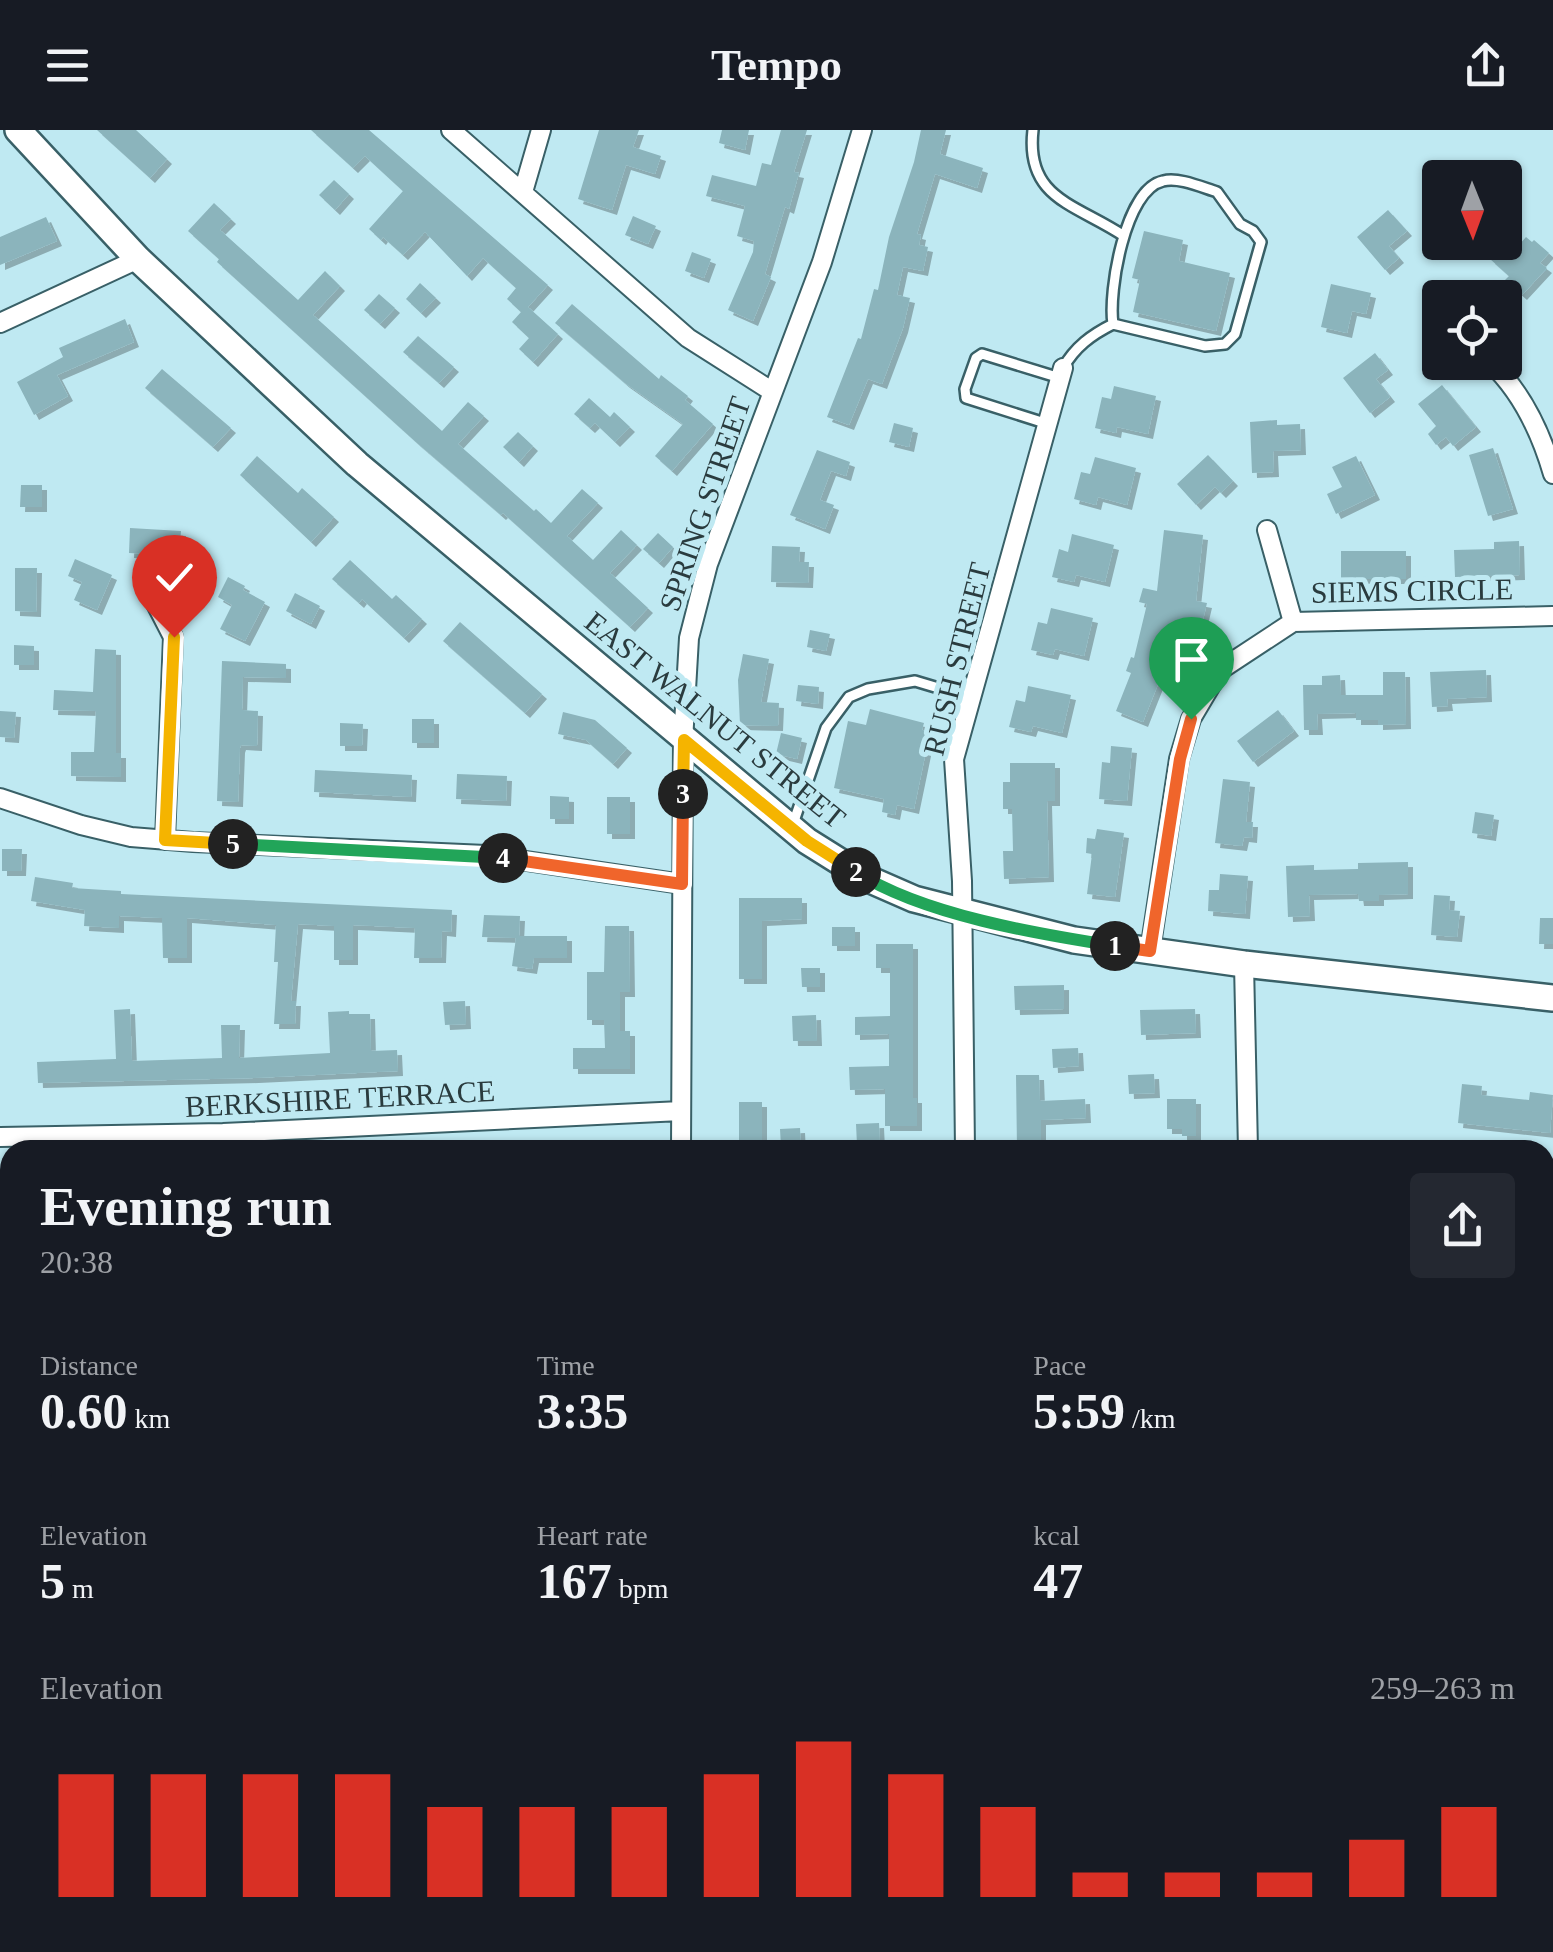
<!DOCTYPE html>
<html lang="en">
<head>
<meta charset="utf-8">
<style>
  body { margin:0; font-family:Georgia,serif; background:#242831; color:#f1f3f6; height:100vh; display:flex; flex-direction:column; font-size:38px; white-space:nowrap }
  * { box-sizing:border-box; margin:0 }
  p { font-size:32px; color:#9ea1a6 }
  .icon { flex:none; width:55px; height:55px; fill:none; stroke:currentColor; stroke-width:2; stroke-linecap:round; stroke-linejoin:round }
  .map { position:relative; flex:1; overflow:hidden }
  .panel { position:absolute; left:0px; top:1010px; width:1555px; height:812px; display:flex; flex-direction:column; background:#171b24; border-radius:30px 30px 0 0; box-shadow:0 2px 8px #0004 }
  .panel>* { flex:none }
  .needle { width:65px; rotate:179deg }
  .tools { position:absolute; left:1422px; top:30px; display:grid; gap:20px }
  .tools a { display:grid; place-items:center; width:100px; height:100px; border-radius:10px; background:#171b24; box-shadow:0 2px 8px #0004; font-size:50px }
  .pin { position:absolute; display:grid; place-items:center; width:85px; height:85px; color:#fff; margin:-102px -42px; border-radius:50% 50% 50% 0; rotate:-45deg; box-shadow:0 0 10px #0007 }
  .pin .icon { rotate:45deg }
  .km { position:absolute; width:50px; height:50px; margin:-25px; border-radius:50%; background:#222; color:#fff; font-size:28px; line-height:50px; text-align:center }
  .round { display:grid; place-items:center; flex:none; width:105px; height:105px; border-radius:10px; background:#242831 }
  .headline { display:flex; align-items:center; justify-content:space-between; height:170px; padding:0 40px }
  h1 { font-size:55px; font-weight:800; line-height:75px }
  .stats { display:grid; grid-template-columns:repeat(3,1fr); gap:15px; height:170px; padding:10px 40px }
  .stats div { display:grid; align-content:center }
  .stats b { font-size:50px; font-weight:800 }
  .stats small { font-size:28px; font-weight:400 }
  .stats p { font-size:28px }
  .chart { height:280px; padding:20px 40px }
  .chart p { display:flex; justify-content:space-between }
  .chart svg { width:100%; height:180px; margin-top:10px; stroke:#d93025; stroke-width:6 }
  header { display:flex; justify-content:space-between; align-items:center; height:130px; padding:0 40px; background:#171b24; font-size:45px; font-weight:800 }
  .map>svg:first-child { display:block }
</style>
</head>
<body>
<header><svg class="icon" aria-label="menu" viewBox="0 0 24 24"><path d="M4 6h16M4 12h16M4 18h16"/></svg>Tempo<svg class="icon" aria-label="share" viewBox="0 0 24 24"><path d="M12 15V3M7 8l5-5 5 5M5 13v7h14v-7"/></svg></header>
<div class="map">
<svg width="1553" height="1822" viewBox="0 0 1553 1822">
  <defs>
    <filter id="shadow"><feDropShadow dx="5" dy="5" stdDeviation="0" flood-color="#0004"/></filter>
  </defs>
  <rect width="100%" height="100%" fill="#bfe9f2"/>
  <!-- building -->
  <path fill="#8bb4bc" filter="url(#shadow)" d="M97,0h39l31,29 -17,19z
    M311,0h58l179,155 -20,22 30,27 -25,28 -14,-13 10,-11 -17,-16 9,-10 -14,-13 9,-11 -33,-30 -16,18 -42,-44 -22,23 -20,-18 -2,3 -12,-11 34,-38 -38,-35 -12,12z
    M599,0h40l-6,17 28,9 -6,18 -29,-9 -14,45 -34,-11z
    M722,0h27l-4,20 -26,-7z
    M781,0h26l-13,42 5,1 -10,36 -4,-2 -20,67 6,3 -18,44 -25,-11 25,-58 1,-11 -17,-5 8,-30 -39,-10 6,-21 44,11 6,-23 9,2z
    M921,0h25l-6,24 43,14 -6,20 -42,-14 -18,60 4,1 -2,10 9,2 -5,24 -20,-4 -6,28 13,3 -7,30 -21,56 -14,-5 -19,46 -22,-8 31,-79 3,1 13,-50 4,1 11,-53 25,-75z
    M334,50l15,14 -14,16 -16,-15z
    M214,73l17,16 -11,11 78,70 27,-29 15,15 -27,29 129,116 26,-29 16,14 -26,28 76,67 2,-2 15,14 31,-34 16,14 -31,33 26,24 28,-30 16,15 -27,28 38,35 -18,19 -127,-114 -2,2 -85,-73 -199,-180 2,-3 -31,-28z
    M1388,80l19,21 -18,15 10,12 -14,12 -28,-33z
    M633,86l23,10 -8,18 -23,-9z
    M46,87l11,24 -57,24v-28z
    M1144,101l39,9 -4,21 51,12 -14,58 -83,-19 7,-32 -8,-2z
    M1511,106l8,9 7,-8 6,5 2,-2 15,13 -9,10 7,5 -25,27 -17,-15 4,-4 -19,-17z
    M692,122l19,7 -7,19 -19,-7z
    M420,153l16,15 -15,15 -15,-14z
    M1331,154l40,9 -5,21 -14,-3 -5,22 -26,-6z
    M379,164l16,14 -15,16 -16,-14z
    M572,174l87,75 2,-4 27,21 -3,4 28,24 -41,47 -17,-15 28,-32 -58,-41 -70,-60z
    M125,189l9,23 -77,33 11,21 -34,19 -17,-33 46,-25 -4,-9z
    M418,206l36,31 -15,16 -36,-31z
    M1375,223l13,17 -12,9 14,18 -20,16 -27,-35z
    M162,239l69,59 -18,19 -68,-59z
    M1442,255l34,42 -23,19 -7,-9 -10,8 -8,-11 8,-8 -18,-22z
    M1114,256l42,10 -8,38 -31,-7 -1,6 -21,-5 7,-31 9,2z
    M589,268l21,19 4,-5 16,15 -15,15 -20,-19 -5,5 -16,-14z
    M1277,290v5l23,-1 1,26 -28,1 1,21 -22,1 -2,-51z
    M894,293l19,5 -4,19 -20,-5z
    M518,302l15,14 -14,16 -16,-15z
    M1493,318l20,61 -25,7 -19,-61z
    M817,320l33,12 -4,14 -15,-5 -11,29 14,5 -9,24 -35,-14z
    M1208,325l25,26 -12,12 -6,-6 -19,18 -19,-21z
    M257,326l41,37 4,-5 32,29 -23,25 -71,-67z
    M1356,326l19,39 -39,19 -9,-20 15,-7 -10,-20z
    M1095,327l41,11 -9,37 -29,-8 -2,8 -22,-6 7,-27 9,2z
    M21,355h21v22h-22z
    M130,398l51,3 -2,25 -50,-3z
    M1164,400l39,5 -7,66 11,2 -5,21 -10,-3 -7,26 -11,-3 -31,78 -27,-11 15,-38 -5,-2 5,-14 3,1 13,-54 -8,-2 4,-14 14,3z
    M658,403l15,14 -14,16 -16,-14z
    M1072,404l42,11 -9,37 -29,-7 -2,7 -22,-5 7,-28 9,3z
    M1519,411l1,34 -65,2 -1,-27 40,-1v-7z
    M772,416l28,1 -1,15h10l-1,21 -37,-1z
    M1341,421h65v28h-65z
    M75,429l37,16 -15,35 -23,-10 8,-18 -14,-6z
    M350,430l42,39 4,-4 26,24 -18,19 -42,-39 -3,4 -27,-24z
    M15,438h22l-1,44 -21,-1z
    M228,447l17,9 -2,4 22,12 -20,39 -25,-12 12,-24 -14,-8z
    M295,463l25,13 -9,18 -25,-13z
    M1051,478l42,10 -9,38 -29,-7 -2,6 -22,-5 7,-28 9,2z
    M460,492l82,72 -17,19 -82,-72z
    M810,500l20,4 -4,17 -19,-4z
    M14,515l20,1v19h-20z
    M95,519l21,1v103h5v24l-50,-1v-24h23l2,-41 -43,-1 1,-20 39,2z
    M743,524l26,5 -8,43 18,1 -1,23 -38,-1 -2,-45z
    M222,531l64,3v14l-43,-1 -1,33 16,1 -1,35 -16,-1 -1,3 -2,54 -21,-1z
    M1486,540l1,27 -40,2 1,7 -16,1 -2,-35z
    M1383,542h22l1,52 -28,1v-5h-22v-7l-39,1 1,16h-14l-1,-45h19v-9l18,-1 1,20h42z
    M798,555l21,2 -1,17 -22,-3z
    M1028,556l43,9 -9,38 -29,-7 -2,6 -22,-5 7,-27 9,2z
    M870,579l54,14 -2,7 8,2 -16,77 -17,-4 -2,10 -13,-3 2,-13 -50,-11 14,-67 18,4z
    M1278,580l16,21 -41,31 -16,-21z
    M0,581l16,1 -2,26 -14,-1z
    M563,582l32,8 32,28 -14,16 -27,-24 -28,-6z
    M412,589h22v24h-22z
    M340,593l23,1 -1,22h-22z
    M781,603l21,5 -5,21 -21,-5z
    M1111,616l21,2 -5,53 -28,-2 3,-37 8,1z
    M1010,633h45v38h-8l2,76 -45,2 -1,-28h10l-1,-42h-9v-27h7z
    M315,640l97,5 -1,22 -97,-5z
    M457,644l50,2 -1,25 -50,-2z
    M1223,649l27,3 -4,40h7l-1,16 -8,-1 -2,9 -27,-3z
    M550,666l19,1v22h-19z
    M607,667h23v37h-23z
    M1475,682l19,3 -3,21 -19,-3z
    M1097,699l27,4 -9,64 -28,-3 5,-40 -6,-1 1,-15 8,1z
    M2,719h20l-1,22h-19z
    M1408,732v32l-29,1v6h-20l-1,-7 -49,1 1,21 -22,1 -2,-51 28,-1v5l44,-1v-6z
    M1220,744l28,2 -3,38 -37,-3 1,-21h10z
    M35,747l38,6 -1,5 49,3v3l331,16 -1,22 -9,-1 -1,27h-27l1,-30 -62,-3v35h-19v-34l-36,-2 -7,77h5l-1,23h-21l4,-62h-4l2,-37 -89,-7v40h-24l-1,-40 -43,-2v12l-35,-2 1,-16 -54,-9z
    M1434,765l16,1 -1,14 11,1 -3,26 -26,-2z
    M739,768h63v21l-40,2v58h-23z
    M484,785l36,1 -1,20h48v22h-33l-2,11 -20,-3 4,-28 -34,-1z
    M1540,788h13v26h-14z
    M605,796h24l1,66h-10v39h10v38h-57v-21h32l-1,-28h-17v-48h17z
    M832,797h23v19h-23z
    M876,814h37v154h4v28h-32v-37l-35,1 -1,-23 40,-1v-32l-34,1v-18l35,-1v-48h-14z
    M801,838h19v19h-18z
    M1064,855v24l-49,1 -1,-24z
    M465,871l1,23 -21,1 -2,-23z
    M130,879l2,52 90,-3 -1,-33h19l-1,33 91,-5 -2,-41 21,-1v3h21l1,37 26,-1 1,21 -144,7 -216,5 -1,-21 79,-3 -2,-49z
    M1195,879l1,24 -55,2 -1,-25z
    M816,885l1,26h-24l-1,-25z
    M1078,918l1,18 -26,2 -1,-19z
    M1154,944l1,19 -26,1 -1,-19z
    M1016,945h23l1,26 45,-2 1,19 -45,2v30h-24z
    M1462,954l20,2 -1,9 48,5 1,-8 23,3 -3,38 -92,-10z
    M1167,969h29v37h-14v-7h-15z
    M739,972h23v39h-23z
    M879,993l1,21 -23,1 -1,-21z
    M800,998l1,19h-20l-1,-18z"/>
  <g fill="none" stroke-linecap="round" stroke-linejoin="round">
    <defs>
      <path id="lane" d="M1033,0c-8,69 43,74 91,106
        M1063,238c12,-21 28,-33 50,-44l92,22 20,-2 10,-10 26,-92 -8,-11 -13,-7 -23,-32c-16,-5 -38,-15 -54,-11 -38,8 -55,111 -50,143
        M1048,294l-82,-26 -1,-9 11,-31 6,-4 78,24
        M793,694l33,-96 23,-31 19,-8 47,-8 57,17
        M1545,1230h8
        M232,1812v10
        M459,1812v10
        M618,1812l1,10"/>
      <path id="street" d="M451,0l237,208 85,54
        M523,62l18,-62
        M1435,183l5,4
        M0,193l138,-64
        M1490,232c32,30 51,71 63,112
        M1267,400l26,92
        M156,474l17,33 -8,203
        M0,668l81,27 50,12 62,5 293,13 196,29
        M1150,821l29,-192 12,-40 29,-49 73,-48 260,-6
        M1244,834l4,186
        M0,1007l223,-4 458,-22
        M681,1020l2,-409 6,-103 19,-74 114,-302 40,-132
        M965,1020l-3,-269 -8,-122 109,-391
        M0,1293h10
        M1545,1679l8,-1
        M0,1765h10
        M1081,1812v10
        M820,1822l1,-10"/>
      <path id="secondary" d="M18,0l120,129 219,205 450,377 59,37 48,21 160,41 170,24 309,34"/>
    </defs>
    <!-- lane casing -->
    <use href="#lane" stroke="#396067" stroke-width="14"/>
    <!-- street casing -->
    <use href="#street" stroke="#396067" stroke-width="22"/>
    <!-- secondary casing -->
    <use href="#secondary" stroke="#396067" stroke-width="30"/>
    <!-- lane -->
    <use href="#lane" stroke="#fff" stroke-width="9"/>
    <!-- street -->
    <use href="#street" stroke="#fff" stroke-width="18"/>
    <!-- secondary -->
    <use href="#secondary" stroke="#fff" stroke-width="25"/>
  </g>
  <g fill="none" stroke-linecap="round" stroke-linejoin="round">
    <defs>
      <path id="split-1" d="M1115,816l35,5 30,-192 11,-40"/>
      <path id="split-2" d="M856,742c67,43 182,62 259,74"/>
      <path id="split-3" d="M683,664l1,-54 123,101 49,31"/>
      <path id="split-4" d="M503,728l179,26 1,-90"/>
      <path id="split-5" d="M233,714l270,14"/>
      <path id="split-6" d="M174,507l-9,203 68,4"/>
    </defs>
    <!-- split-1 casing -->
    <use href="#split-1" stroke="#fff" stroke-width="20"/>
    <!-- split-2 casing -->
    <use href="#split-2" stroke="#fff" stroke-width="20"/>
    <!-- split-3 casing -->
    <use href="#split-3" stroke="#fff" stroke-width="20"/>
    <!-- split-4 casing -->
    <use href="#split-4" stroke="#fff" stroke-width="20"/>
    <!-- split-5 casing -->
    <use href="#split-5" stroke="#fff" stroke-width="20"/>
    <!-- split-6 casing -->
    <use href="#split-6" stroke="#fff" stroke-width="20"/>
    <!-- split-1 -->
    <use href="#split-1" stroke="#f0652b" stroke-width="12"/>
    <!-- split-2 -->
    <use href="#split-2" stroke="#22a559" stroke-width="12"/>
    <!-- split-3 -->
    <use href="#split-3" stroke="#f5b400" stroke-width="12"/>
    <!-- split-4 -->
    <use href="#split-4" stroke="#f0652b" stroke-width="12"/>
    <!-- split-5 -->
    <use href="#split-5" stroke="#22a559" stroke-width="12"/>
    <!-- split-6 -->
    <use href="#split-6" stroke="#f5b400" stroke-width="12"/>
  </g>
  <g text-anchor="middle" stroke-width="10" stroke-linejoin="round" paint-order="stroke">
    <!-- street labels -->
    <g font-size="30" fill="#2a3b3e" stroke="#bfe9f2">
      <text transform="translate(705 374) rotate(-71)" y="10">SPRING STREET</text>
      <text transform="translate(1412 461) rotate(-1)" y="10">SIEMS CIRCLE</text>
      <text transform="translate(957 529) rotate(-76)" y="10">RUSH STREET</text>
      <text transform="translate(715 590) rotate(39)" y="10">EAST WALNUT STREET</text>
      <text transform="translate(340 969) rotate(-3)" y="10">BERKSHIRE TERRACE</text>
    </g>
  </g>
</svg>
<div class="tools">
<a><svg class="needle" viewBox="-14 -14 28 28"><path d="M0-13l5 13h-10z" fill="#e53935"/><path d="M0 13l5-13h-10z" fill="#9ea1a6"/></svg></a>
<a><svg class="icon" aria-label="locate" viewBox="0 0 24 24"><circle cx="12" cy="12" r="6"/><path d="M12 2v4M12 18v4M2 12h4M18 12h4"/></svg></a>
</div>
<div class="pin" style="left:1191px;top:589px;background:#1e9e55"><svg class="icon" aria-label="arrive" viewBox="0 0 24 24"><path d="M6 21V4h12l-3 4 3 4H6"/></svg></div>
<div class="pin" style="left:174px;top:507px;background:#d93025"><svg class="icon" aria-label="check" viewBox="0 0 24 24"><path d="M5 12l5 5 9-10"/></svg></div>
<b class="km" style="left:1115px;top:816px">1</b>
<b class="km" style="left:856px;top:742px">2</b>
<b class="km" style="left:683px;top:664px">3</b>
<b class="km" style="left:503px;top:728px">4</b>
<b class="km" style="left:233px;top:714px">5</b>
<section class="panel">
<div class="headline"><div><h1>Evening run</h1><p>20:38</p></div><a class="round"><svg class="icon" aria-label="share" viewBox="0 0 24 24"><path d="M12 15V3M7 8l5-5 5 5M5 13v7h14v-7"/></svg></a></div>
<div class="stats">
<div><p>Distance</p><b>0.60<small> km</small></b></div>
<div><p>Time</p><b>3:35</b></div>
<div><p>Pace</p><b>5:59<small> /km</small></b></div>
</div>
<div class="stats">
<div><p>Elevation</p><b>5<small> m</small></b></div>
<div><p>Heart rate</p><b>167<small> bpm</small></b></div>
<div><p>kcal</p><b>47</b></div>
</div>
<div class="chart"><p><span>Elevation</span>259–263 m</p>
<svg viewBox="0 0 160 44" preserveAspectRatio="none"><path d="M5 44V14M15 44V14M25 44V14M35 44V14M45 44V22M55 44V22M65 44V22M75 44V14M85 44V6M95 44V14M105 44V22M115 44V38M125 44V38M135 44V38M145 44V30M155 44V22"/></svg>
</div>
</section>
</div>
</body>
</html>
